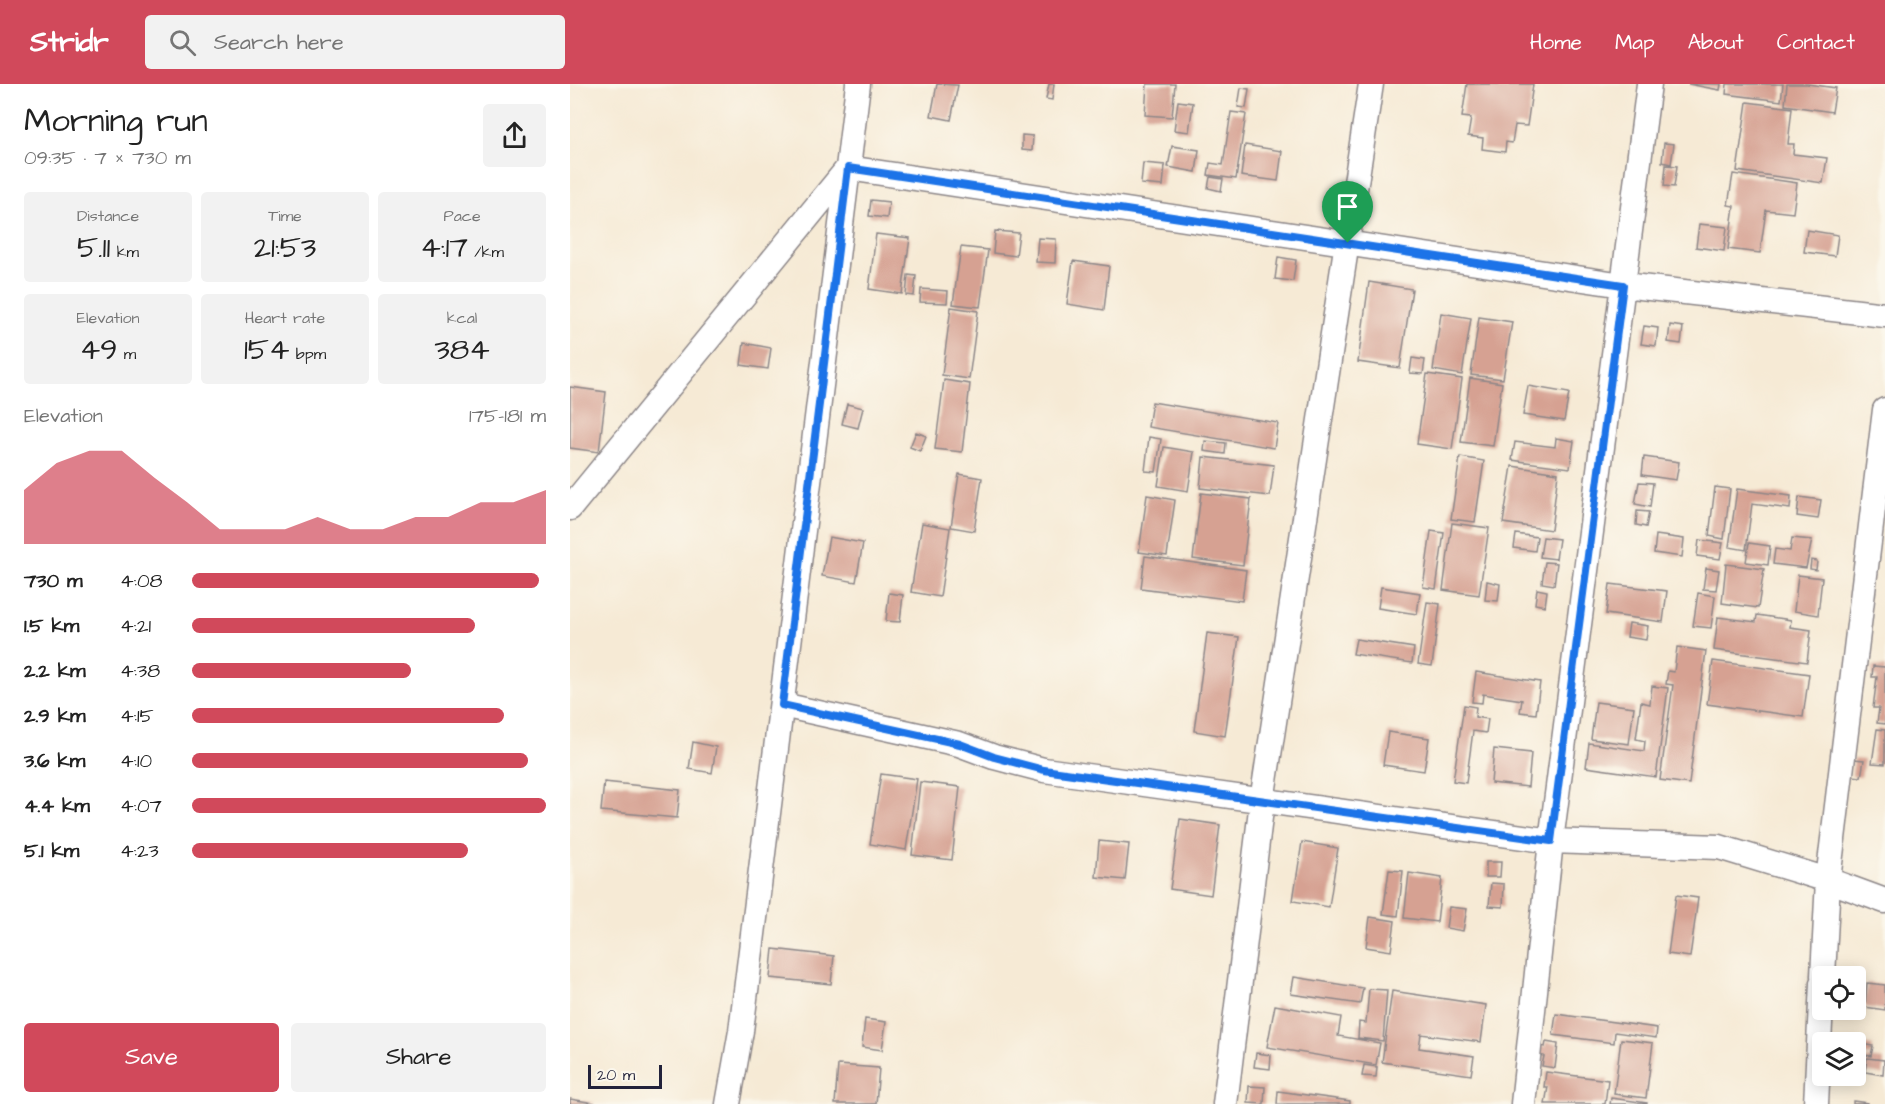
<!DOCTYPE html>
<html lang="en">
<head>
<meta charset="utf-8">
<style>
  body { margin:0; font-family:"Architects Daughter",sans-serif; background:#f2f2f2; color:#222; height:100vh; display:flex; flex-direction:column; font-size:22px; white-space:nowrap }
  * { box-sizing:border-box; margin:0 }
  p { font-size:20px; color:#767676 }
  .icon { flex:none; width:33px; height:33px; fill:none; stroke:currentColor; stroke-width:2; stroke-linecap:round; stroke-linejoin:round }
  .map { position:relative; flex:1; overflow:hidden }
  .side { display:flex; flex-direction:column; background:#fff; width:570px }
  .side>* { flex:none }
  .fabs { position:absolute; left:1242px; top:882px; display:grid; gap:12px }
  .fabs a { display:grid; place-items:center; width:54px; height:54px; border-radius:6px; background:#fff; box-shadow:0 3px 15px #0003; font-size:30px }
  .scale { position:absolute; left:18px; bottom:15px; width:74px; box-sizing:border-box; padding-left:6px; border:3px solid #22223b; border-top:0; font-size:16px; line-height:21px; white-space:nowrap; color:#22223b; -webkit-text-stroke:4px #fbf7ec; paint-order:stroke }
  .pin { position:absolute; display:grid; place-items:center; width:51px; height:51px; color:#fff; margin:-62px -26px; border-radius:50% 50% 50% 0; rotate:-45deg; box-shadow:0 0 6px #0007 }
  .pin .icon { rotate:45deg }
  .round { display:grid; place-items:center; flex:none; width:63px; height:63px; border-radius:6px; background:#f2f2f2 }
  .overview { display:flex; align-items:center; justify-content:space-between; height:102px; padding:0 24px }
  h1 { font-size:33px; font-weight:600; line-height:45px }
  .metrics { display:grid; grid-template-columns:repeat(3,1fr); gap:9px; height:102px; padding:6px 24px }
  .metrics div { display:grid; align-content:center; border-radius:6px; background:#f2f2f2; text-align:center }
  .metrics b { font-size:30px; font-weight:600 }
  .metrics small { font-size:16px; font-weight:400 }
  .metrics p { font-size:16px }
  .chart { height:168px; padding:12px 24px }
  .chart p { display:flex; justify-content:space-between }
  .chart svg { width:100%; height:108px; margin-top:6px; fill:#d1495b; opacity:.7 }
  .button { display:flex; gap:12px; margin-top:auto; padding:12px 24px }
  .button a { flex:1; height:69px; border-radius:6px; background:#d1495b; color:#fff; font-size:24px; font-weight:600; line-height:69px; text-align:center }
  .button a+a { background:#f2f2f2; color:#222 }
  ul { padding:0 24px; list-style:none; font-size:20px }
  li { display:grid; grid-template-columns:96px 72px 1fr; align-items:center; height:45px }
  li i { height:15px; border-radius:8px; background:#d1495b }
  header { display:flex; align-items:center; gap:36px; box-sizing:border-box; height:84px; padding:0 30px; background:#d1495b; color:#fff }
  header strong { font-size:28px }
  nav { display:flex; gap:33px; margin-inline-start:auto; font-size:21px }
  .search { width:420px; height:54px; background:#f2f2f2; display:flex; align-items:center; gap:15px; box-sizing:border-box; padding:0 21px; border-radius:6px; color:#767676; font-size:22px }
  main { display:flex; flex:1; min-height:0 }
  .map>svg:first-child { display:block }
</style>
</head>
<body>
<header>
<strong>Stridr</strong>
<div class="search"><svg class="icon" aria-label="search" viewBox="0 0 24 24"><circle cx="10" cy="10" r="6"/><path d="M15 15l6 6"/></svg>Search here</div>
<nav><a>Home</a><a>Map</a><a>About</a><a>Contact</a></nav>
</header>
<main>
<section class="side">
<div class="overview"><div><h1>Morning run</h1><p>09:35 · 7 × 730 m</p></div><a class="round"><svg class="icon" aria-label="share" viewBox="0 0 24 24"><path d="M12 15V3M7 8l5-5 5 5M5 13v7h14v-7"/></svg></a></div>
<div class="metrics">
<div><p>Distance</p><b>5.11<small> km</small></b></div>
<div><p>Time</p><b>21:53</b></div>
<div><p>Pace</p><b>4:17<small> /km</small></b></div>
</div>
<div class="metrics">
<div><p>Elevation</p><b>49<small> m</small></b></div>
<div><p>Heart rate</p><b>154<small> bpm</small></b></div>
<div><p>kcal</p><b>384</b></div>
</div>
<div class="chart"><p><span>Elevation</span>175–181 m</p>
<svg viewBox="0 0 160 44" preserveAspectRatio="none"><path d="M0 44V22L10 11L20 6L30 6L40 17L50 27L60 38L70 38L80 38L90 33L100 38L110 38L120 33L130 33L140 27L150 27L160 22V44z"/></svg>
</div>
<ul>
<li><b>730 m</b>4:08<i style="width:98%"></i></li>
<li><b>1.5 km</b>4:21<i style="width:80%"></i></li>
<li><b>2.2 km</b>4:38<i style="width:62%"></i></li>
<li><b>2.9 km</b>4:15<i style="width:88%"></i></li>
<li><b>3.6 km</b>4:10<i style="width:95%"></i></li>
<li><b>4.4 km</b>4:07<i style="width:100%"></i></li>
<li><b>5.1 km</b>4:23<i style="width:78%"></i></li>
</ul>
<div class="button"><a>Save</a><a>Share</a></div>
</section>
<div class="map">
<svg width="1315" height="1020" viewBox="0 0 1315 1020">
  <rect width="100%" height="100%" fill="#fbf7ec"/>
  <filter id="ink" filterUnits="userSpaceOnUse"><feTurbulence type="fractalNoise" baseFrequency=".0167" numOctaves="2"/><feDisplacementMap in="SourceGraphic" scale="12" xChannelSelector="R" yChannelSelector="G"/><feConvolveMatrix kernelMatrix="1 2 1 2 8 2 1 2 1" color-interpolation-filters="sRGB"/></filter>
  <filter id="wash" filterUnits="userSpaceOnUse"><feTurbulence type="fractalNoise" baseFrequency=".008" numOctaves="4" result="noise"/><feDisplacementMap in="SourceGraphic" scale="24" xChannelSelector="R" yChannelSelector="G"/><feGaussianBlur stdDeviation="1.35" result="paint"/><feColorMatrix in="noise" values="0 0 0 0 0 0 0 0 0 0 0 0 0 0 0 0 0 1.4 0 .05"/><feComposite in="paint" operator="in"/></filter>
  <g filter="url(#wash)">
    <rect width="100%" height="100%" fill="#f6ead5"/>
    <g id="blocks">
      <!-- building -->
      <path fill="#d6a192" d="M367,0l21,1 -7,35 -20,-4z
        M479,0h5l-2,16 -6,-1z
        M577,0h28l-3,33 -27,-2z
        M897,0h66l-6,42 -12,-1 -3,18 -6,-1 -1,10 -23,-3 1,-11 -15,-2 3,-18 -9,-1z
        M1118,0h33l-1,6z
        M1157,0h56l-2,17 -55,-7z
        M1217,0h20l29,4 -4,24 -47,-7z
        M671,4l8,1 -3,19 -8,-1z
        M608,17l15,2 -4,29 -15,-2z
        M1177,18l45,6 -4,36h6l-1,10 34,4 -4,25 -86,-12z
        M661,28l15,2 -10,65 -28,-4 2,-12 13,2z
        M452,51l11,1 -1,15 -10,-1z
        M1094,59l10,1 -3,20 -9,-2z
        M675,61l37,6 -4,30 -37,-5z
        M602,62l27,4 -3,22 -28,-5z
        M573,79l22,2 -2,21 -22,-2z
        M1096,81l11,1 -3,21 -10,-1z
        M1163,90l64,9 -4,30 -27,-3 -6,43 -32,-4 6,-43 -6,-1z
        M640,93l13,2 -2,12 -13,-3z
        M301,116l18,2 -2,16 -18,-2z
        M1129,140l28,3 -3,24 -28,-4z
        M1237,146l31,5 -3,21 -31,-4z
        M425,147l24,2 -3,23 -23,-3z
        M306,150l34,4 -8,56 -33,-5z
        M468,154l18,1 -1,24 -19,-1z
        M391,163l27,3 -8,57 -27,-3z
        M708,173l18,3 -3,21 -18,-2z
        M503,177l36,5 -5,44 -37,-6z
        M338,191l8,1 -2,20 -8,-1z
        M799,198l43,7 -12,79 -42,-6z
        M351,205l27,2 -1,12 -27,-1z
        M381,223l27,4 -9,68 -27,-4z
        M871,229l30,5 -9,57 -29,-5z
        M909,233l33,5 -9,57 -32,-4z
        M1100,241l13,2 -2,17 -13,-2z
        M1074,242l14,2 -2,18 -15,-2z
        M174,259l27,5 -3,21 -27,-4z
        M842,274l13,2 -2,14 -13,-1z
        M857,290l35,5 -10,70 -35,-5z
        M900,294l32,5 -9,63 -32,-4z
        M374,296l26,4 -8,68 -27,-3z
        M958,302l41,7 -5,28 -41,-6z
        M0,303l36,5 -7,60 -29,-4z
        M582,318l126,21 -4,25 -126,-21z
        M277,320l16,4 -5,20 -16,-4z
        M346,348l10,4 -6,15 -10,-4z
        M579,353l12,2 -5,33 -11,-1z
        M986,354l18,3 -4,27 -58,-8 3,-18 40,5z
        M635,357l21,2 -1,11 -21,-3z
        M594,363l30,5 -6,39 -30,-5z
        M633,373l71,8 -4,31 -70,-8z
        M890,373l24,4 -9,61 -24,-3z
        M1074,373l35,5 -3,18 -34,-5z
        M942,382l46,7 -7,57 -48,-7z
        M389,390l23,4 -8,53 -23,-4z
        M1069,398l14,1 -3,24 -15,-3z
        M1145,403l15,2 -6,50 -15,-3z
        M1167,405l54,7 -1,13 -38,-5 -6,46 -17,-3z
        M631,409l50,6 -8,66 -50,-6z
        M577,411l28,5 -8,56 -28,-4z
        M1229,413l22,3 -3,19 -21,-3z
        M1067,427l12,1 -3,15 -10,-2z
        M352,439l28,5 -10,69 -29,-5z
        M882,439l37,5 -10,67 -36,-5z
        M861,447l13,2 -8,56 -13,-2z
        M946,450l21,3 -2,14 -21,-3z
        M1086,451l28,4 -2,18 -28,-4z
        M259,453l34,6 -7,39 -34,-6z
        M973,453l16,2 -3,20 -16,-2z
        M1222,454l20,2 -6,28 -33,-4 2,-15 15,2z
        M1129,456l24,3 -3,16 -23,-3z
        M1179,459l21,3 -2,19 -22,-3z
        M575,472l101,14 -4,31 -101,-13z
        M1241,476l6,1 -1,9 -6,-1z
        M975,478l12,1 -3,22 -12,-2z
        M1156,480l38,5 -6,39 -36,-5z
        M1136,484l13,2 -3,20 -13,-1z
        M1228,491l24,3 -4,37 -24,-4z
        M917,497l13,3 -2,17 -13,-1z
        M1040,500l57,7 -4,31 -57,-8z
        M811,503l39,6 -3,21 -39,-6z
        M967,505l10,2 -2,15 -10,-2z
        M319,509l14,2 -3,27 -14,-1z
        M1128,509l17,3 -4,32 -18,-2z
        M857,518l13,2 -8,62 -14,-2z
        M1187,531l34,5 -1,7 21,3 -4,32 -93,-12 4,-33 38,5z
        M1059,539l19,3 -2,14 -19,-3z
        M637,549l32,4 -14,99 -31,-5z
        M786,555l58,9 -2,15 -59,-9z
        M1107,563l29,4 -17,133 -29,-4 13,-95 -7,-1 2,-13 6,1z
        M1143,577l96,13 -6,43 -96,-13z
        M1303,582l12,1v57l-8,-1 2,-15h-6l4,-31h-5z
        M906,588l64,10 -4,32 -16,-2 2,-12 -39,-6 -1,9 -10,-1z
        M1082,602l16,2 -12,89 -70,-10 3,-24 55,8 1,-10 -9,-2 5,-37 9,2z
        M1026,618l38,5 -5,37 -38,-5z
        M894,621l12,2 -1,10 13,2 -2,14 -13,-2 -7,52 -13,-2z
        M1307,645l8,1v34l-13,-1z
        M818,648l41,6 -5,33 -41,-6z
        M123,658l23,5 -4,26 -23,-4z
        M924,665l37,4 -3,34 -37,-4z
        M1284,675l10,1 -3,17 -9,-1z
        M311,690l36,5 -11,71 -36,-6z
        M34,698l76,8 -3,28 -76,-7z
        M350,698l40,5 -8,73 -40,-5z
        M610,735l40,6 -9,70 -41,-6z
        M529,757l30,3 -4,36 -29,-3z
        M732,758l36,6 -9,59 -36,-6z
        M916,778h15l-1,15h-14z
        M819,786l14,1 -5,45 -15,-2z
        M839,789l33,5 -5,44 -33,-4z
        M921,799l13,1 -1,23 -14,-1z
        M1106,811l22,3 -8,59 -22,-3z
        M879,823l18,2 -4,22 -17,-3z
        M800,833l25,4 -4,30 -25,-4z
        M203,865l61,7 -3,28 -61,-6z
        M724,893l69,11 -3,16 -69,-10z
        M1297,899l18,2v25l-20,-3z
        M799,905l18,1 -4,51 -25,-3 1,-16 7,1z
        M822,907l94,14 -5,37 -60,-8 -2,14 55,8 -3,19 -89,-13z
        M705,921l66,12 -3,19 42,7 -4,22 -109,-18z
        M986,930l101,14 -1,10 -41,-6 -1,11 -61,-8z
        M295,935l21,3 -4,28 -20,-3z
        M1051,955l32,4 -7,55 -32,-4z
        M976,958l12,2 -3,24 -13,-2 2,-10 -6,-1 1,-9 6,1z
        M1291,960l12,2 -2,10 -12,-2z
        M686,969l15,2 -1,14 -16,-2z
        M1297,974l17,2 -1,15 -18,-3z
        M268,981l41,3 -3,36h-41z
        M794,981l13,2 -1,10 -14,-1z
        M976,988l62,8 -3,24h-60l3,-17h-4z
        M679,1002l16,1 -1,17 -16,-1z
        M708,1007l72,10v3h-73z
        M1041,1014l36,5v1h-37z
        M0,1015l24,4v1h-24z
        M1283,1017l15,2v1h-15z"/>
    </g>
  </g>
  <g filter="url(#ink)">
    <use href="#blocks" fill-opacity="0" stroke="#8c8688" stroke-width="1.5"/>
    <g fill="none" stroke-linecap="round" stroke-linejoin="round">
      <defs>
        <path id="minor" d="M0,424l278,-340 10,-84
          M212,621l177,39 35,13 50,13 507,71 168,6 109,33 57,21
          M1253,892l5,-96 57,-470
          M158,1020l13,-73 107,-863 775,117 262,30
          M655,1020l37,-303 109,-717
          M953,1020l28,-263 98,-757
          M1246,1020l6,-121"/>
      </defs>
      <!-- minor casing -->
      <use href="#minor" stroke="#8c8688" stroke-width="27"/>
      <!-- minor -->
      <use href="#minor" stroke="#fff" stroke-width="24"/>
    </g>
  </g>
  <g fill="none" stroke-linecap="round" stroke-linejoin="round" filter="url(#ink)">
    <defs>
      <path id="route" d="M278,84l775,117 -72,556 -507,-71 -50,-13 -34,-13 -178,-39z"/>
    </defs>
    <!-- route casing -->
    <use href="#route" stroke="#fff" stroke-width="12"/>
    <!-- route -->
    <use href="#route" stroke="#1a73e8" stroke-width="8"/>
  </g>
</svg>
<div class="fabs">
<a><svg class="icon" aria-label="locate" viewBox="0 0 24 24"><circle cx="12" cy="12" r="6"/><path d="M12 2v4M12 18v4M2 12h4M18 12h4"/></svg></a>
<a><svg class="icon" aria-label="layers" viewBox="0 0 24 24"><path d="M12 4l9 5-9 5-9-5zM3 14l9 5 9-5"/></svg></a>
</div>
<div class="scale">20 m</div>
<div class="pin" style="left:778px;top:159px;background:#1e9e55"><svg class="icon" aria-label="arrive" viewBox="0 0 24 24"><path d="M6 21V4h12l-3 4 3 4H6"/></svg></div>
</div>
</main>
</body>
</html>
